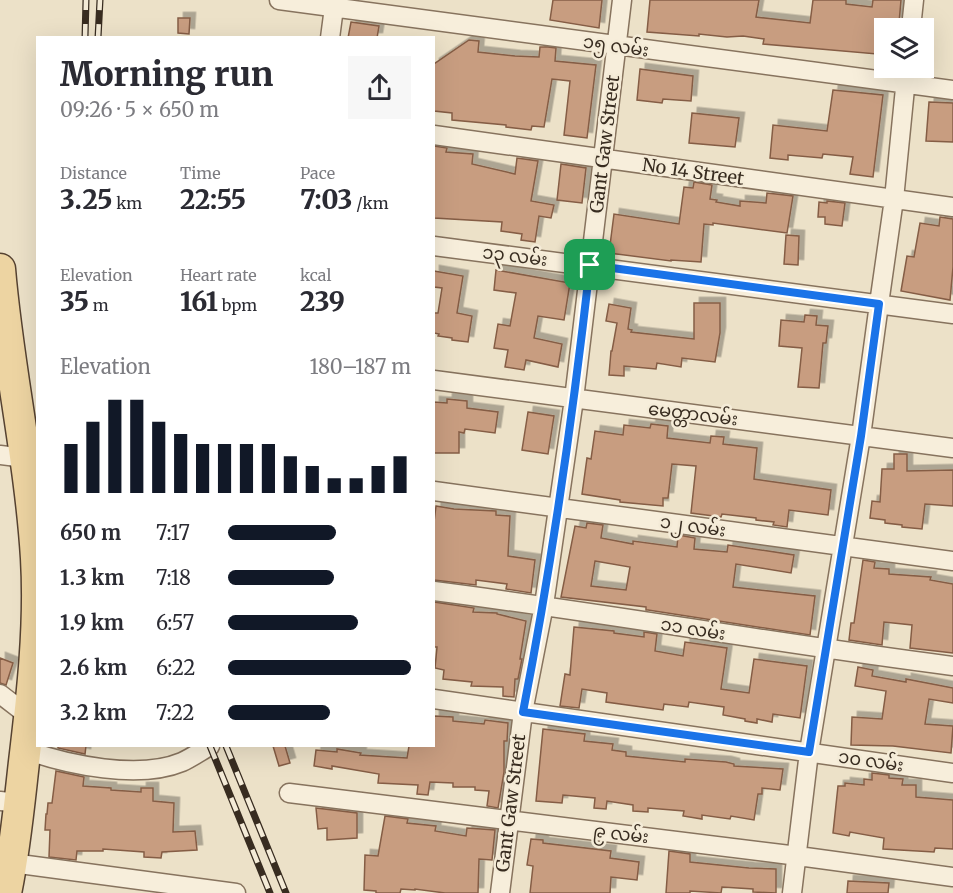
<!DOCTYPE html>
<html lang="en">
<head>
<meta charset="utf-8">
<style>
  body { margin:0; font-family:Merriweather,"Noto Sans Myanmar",serif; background:#f7f7f7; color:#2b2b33; height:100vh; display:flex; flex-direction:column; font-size:22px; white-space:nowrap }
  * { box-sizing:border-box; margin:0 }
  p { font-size:20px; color:#7c7c81 }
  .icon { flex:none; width:33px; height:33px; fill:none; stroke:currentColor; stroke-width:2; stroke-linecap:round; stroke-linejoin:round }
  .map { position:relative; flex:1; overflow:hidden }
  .details { position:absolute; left:36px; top:36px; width:399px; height:711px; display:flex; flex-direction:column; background:#fff; border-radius:0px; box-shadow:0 6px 24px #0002 }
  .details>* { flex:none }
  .buttons { position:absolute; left:874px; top:18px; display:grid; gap:12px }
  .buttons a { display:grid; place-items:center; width:60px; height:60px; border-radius:0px; background:#fff; box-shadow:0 6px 24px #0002; font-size:30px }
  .pin { position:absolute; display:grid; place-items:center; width:51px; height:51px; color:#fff; margin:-26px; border-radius:12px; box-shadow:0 3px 9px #0006 }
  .round { display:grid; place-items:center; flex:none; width:63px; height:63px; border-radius:0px; background:#f7f7f7 }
  .overview { display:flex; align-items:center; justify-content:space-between; height:102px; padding:0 24px }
  h1 { font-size:33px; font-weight:800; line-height:45px }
  .figures { display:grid; grid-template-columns:repeat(3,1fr); gap:9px; height:102px; padding:6px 24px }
  .figures div { display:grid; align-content:center }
  .figures b { font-size:26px; font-weight:800 }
  .figures small { font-size:16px; font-weight:400 }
  .figures p { font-size:16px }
  .chart { height:168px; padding:12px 24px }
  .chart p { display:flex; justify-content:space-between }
  .chart svg { width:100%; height:108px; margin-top:6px; stroke:#111827; stroke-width:6 }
  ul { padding:0 24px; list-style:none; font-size:20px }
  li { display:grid; grid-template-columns:96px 72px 1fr; align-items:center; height:45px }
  li i { height:15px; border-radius:8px; background:#111827 }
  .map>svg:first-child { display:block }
</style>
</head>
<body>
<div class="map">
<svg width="953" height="893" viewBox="0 0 953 893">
  <defs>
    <filter id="shadow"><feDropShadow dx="5.5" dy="-5.5" stdDeviation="0" flood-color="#0004"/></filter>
  </defs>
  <rect width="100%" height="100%" fill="#ece1c8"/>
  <!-- building -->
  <path fill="#c89d80" stroke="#855d45" stroke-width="1.5" fill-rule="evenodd" filter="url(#shadow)" d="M553,0h49l-3,28 -49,-8z
    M650,0h109l-3,17 54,6 3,-23h33v4l26,3 1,-7h28l-2,23 -19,-2 -3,33 -114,-10 1,-5 -21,-3 -16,1 -28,-3v2l-52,-4z
    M178,18h12l-1,16 -11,-1z
    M351,22l28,4 -2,12h-29z
    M469,40l10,1 -1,11 37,4 24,1 1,-10h8l8,1 -1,13 41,4 -9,73 -23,-3 6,-54 -18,-2 -8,48 -12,-1 -1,4 -25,-3v-2l-54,-5v-7l-18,-2v-47z
    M640,69l53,7 -2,25 -28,-2 -1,4 -25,-3z
    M833,90l50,5 -10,82 -23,-3 3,-17 -30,-3 -1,4 -34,-3v5l-18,-2 3,-33 54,6z
    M929,102l24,1v39l-27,-1z
    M692,113l47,5 -4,29 -46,-4z
    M434,146l13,2 -1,4 27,2 -1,10 43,10 2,-16 21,3 -7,40 23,4 -3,13 -12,-2 -4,26 -14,-2 1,-6 -21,-3 1,-9 -68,-4z
    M561,164l25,4 -4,35 -25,-3z
    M694,182l18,3 -2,14 7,1 -1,2 24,4v-5l26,2 1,-10 26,3 -6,37 -74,-10v2l-9,-1 -3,38 -30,-2v1l-62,-8 5,-39 65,10 5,-37 9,1z
    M827,201l18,2 -3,23 -17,-2v-7h-7l1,-15 8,1z
    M940,217l13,2v48l-3,33 -49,-9 6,-35 7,1 6,-34 19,3z
    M786,235l13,1 -1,29 -14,-1z
    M496,270l74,13 -6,37 -26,-4 -4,22 28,6 -4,23 -32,-7 -2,10 -19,-3 3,-17 -14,-2 4,-24 12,2 6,-33 -22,-3z
    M434,271l29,5 -6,37 15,3 -4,26 -16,-2v-2l-14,-2 1,-2 -5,-1v-20h4l4,-25 -8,-1z
    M694,303h26v30l-5,29 -33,-4 -1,9 -24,-4 -1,6 -32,-3v10l-15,-1 2,-24h1l5,-28 -11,-2 3,-17 22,4 -3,21 4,1 -1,2 63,7z
    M805,315l12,1 -1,9 12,1 -2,17h-3l-4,45 -21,-1 4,-39 -23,-2 2,-26 23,2z
    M447,399l20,2v7l31,4 -3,21 -30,-4 -1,4 -5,-1v21h-25v-51l13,1z
    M528,412l26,4 -6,38 -26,-4z
    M651,424l17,2 -1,12 43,5 1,-7 13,1 -1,7 34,4 -3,31 77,11 -3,25 -39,-5 -2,17 -14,-2 1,-3 -18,-2v-2l-34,-4 -1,3 -30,-4 5,-47 -24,-2 -4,34h-5v8l-43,-4v-2l-38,-6 5,-36 4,1 4,-28 28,4 1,-10 26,3z
    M894,454h13v17l46,-1v36l-28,-2 -3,25 -20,-2v-2l-17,-2v-3l-15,-2 2,-17 8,1 2,-33h12z
    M436,506l18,3 42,2v4l14,1 -2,40 27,4 -4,33 -25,-4 1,-5 -31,-4v5l-42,-5v-58z
    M587,523l16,2 -2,13 32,6v-3l44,6 1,-12 17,3 -1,11 33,3 1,-7 66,10 -3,18 -55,-9 -3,23 82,9 -5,39 -162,-25h-2v-3l-85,-10 14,-71 11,2zM595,561l35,6 -4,23 -35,-4z
    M863,560l12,2 -1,6 15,1v5l42,3 -1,3 23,4v69l-43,-5 2,-23 -28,-3 -2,23 -33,-5 2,-17h3z
    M434,602l40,6 -1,4 24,1v1l29,7 -6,38h2l-4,20h-3l-1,18 -11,-1v-9l-32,-1 1,-4 -29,-3 1,-9 -9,-2 2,-21h-3z
    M574,627l40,4v2l30,4v-5l13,2 -2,17 28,5 2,-14 42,6 -6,41 28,4 5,-34 53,7 -7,52 -27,-4 -1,8 -15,-3v4l-12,-2v-2l-22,-4 1,-8 -35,-5 -1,5 -24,-3 -1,6 -57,-8 1,-9 -25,-4 -3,19 -19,-2 5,-32 5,1z
    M0,658l13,5 -7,22 -6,-2z
    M858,667l15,3 -1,6 34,6v-3l47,9v15l-24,-4 -4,25 28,2 -2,27 -58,-7 -42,-1 1,-28 30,2 4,-28 -31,-5z
    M434,716l19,1v4l31,3 1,-4 23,3 -1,18h-3v31l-6,36 -11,-2 2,-15 -14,-1v-3h-22v-4l-23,-1 -2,13 -11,-1 1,-9 -40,-2 1,-9 -47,-8v3l-18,-3 2,-16 21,2v-3l24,4 -1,2 47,3 2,-12h25z
    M543,729l42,5 -1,7 29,3 -1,6 14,2v4l59,6v-3l41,3 8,2v2l49,3 -3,21 -18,-2v6h-4l-4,26 -23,-4 -1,3 -28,-4v4l-19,-3 1,-5 -36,-3v4l-15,-1v-6l-26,-4 -1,8 -12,-1 1,-10 -32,-3 -1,8 -26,-2z
    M58,746h28l-1,8 -27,-6z
    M273,746h12l5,17 -11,3z
    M56,771l28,6 -1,9 28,2v2l30,2v-4h12v13l21,2 -1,29 22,-1 2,19 -35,2 -1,6 -17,-1v-5l-41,-3v2h-26l-1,9 -27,-3 1,-27h-5l1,-16h1l1,-11h4z
    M872,773l17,2v3l14,1 -1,6h14v12l37,3v49l-18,-1 -1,4 -51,-3 1,-11 -34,-6 -1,4 -16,-3 5,-47h7v-3l19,2v-6l8,1z
    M316,808l41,5v25l-30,2v-12l-9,1z
    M385,816l23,3 -1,4 29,3 -1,5 31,5 1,-8 28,2 -3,30 -13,-1 -1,34h-33l-30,-4v1l-14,-1 -1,4h-24v-2l-12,-1 1,-35 13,1z
    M531,839l12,1v3l68,8 -1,7 29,4 -2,18 -26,-3 -1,16h-80l3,-27 -6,-1z
    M669,851l21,3v8l59,6 27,1v24l-23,-1v-3l-31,-2 -1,6 -31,-2v2h-24z
    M848,881l41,2 -1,10h-41z"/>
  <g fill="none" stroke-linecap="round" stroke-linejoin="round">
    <defs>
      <path id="minor" d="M279,0l674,90
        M911,28l3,-28
        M330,38l5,-38
        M434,135l519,72
        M434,246l519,68
        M434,380l519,68
        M0,455l25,3
        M434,491l519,70
        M434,591c173,22 345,53 519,75
        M0,694l30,23
        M434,699l519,74
        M26,750c42,15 113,30 156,12 9,-4 19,-11 28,-16
        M289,793l509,63 155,21
        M0,801l19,2
        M12,863l224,30
        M500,893l23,-181 21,-107 30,-206 48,-399
        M792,893l17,-141 52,-316 18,-132 15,-105 13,-131"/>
      <path id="primary" d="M0,269c8,97 30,192 36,289 4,68 -4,137 -12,204 -5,44 -9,88 -18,131"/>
    </defs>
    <!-- minor casing -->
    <use href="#minor" stroke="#87735e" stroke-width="21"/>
    <!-- primary casing -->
    <use href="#primary" stroke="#564231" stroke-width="33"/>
    <!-- minor -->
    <use href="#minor" stroke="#f7eedb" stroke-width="18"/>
    <!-- primary -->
    <use href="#primary" stroke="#edd4a2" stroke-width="30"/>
    <defs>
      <path id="rail" d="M85,38l1,-38
        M98,38l2,-38
        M210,746l60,147
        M226,746l60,147"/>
    </defs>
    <!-- rail casing -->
    <use href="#rail" stroke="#382c20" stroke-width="7"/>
    <!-- rail -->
    <use href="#rail" stroke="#f4ebd7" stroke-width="4.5" stroke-dasharray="14" stroke-linecap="butt"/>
  </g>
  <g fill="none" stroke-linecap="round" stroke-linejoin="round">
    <defs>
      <path id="route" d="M590,265l289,39 -18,132 -52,316 -286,-40c29,-148 50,-297 67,-447z"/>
    </defs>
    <!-- route casing -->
    <use href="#route" stroke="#fff" stroke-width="12"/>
    <!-- route -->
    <use href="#route" stroke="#1a73e8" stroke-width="8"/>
  </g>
  <g text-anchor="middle" stroke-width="5" stroke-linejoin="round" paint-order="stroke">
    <!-- street labels -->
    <g font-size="18" fill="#382c20" stroke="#f4ebd7">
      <text transform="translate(616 46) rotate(8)" y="6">၁၅ လမ်း</text>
      <text transform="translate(605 144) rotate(-83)" y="6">Gant Gaw Street</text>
      <text transform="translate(693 172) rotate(8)" y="6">No 14 Street</text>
      <text transform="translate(515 256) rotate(7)" y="6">၁၃ လမ်း</text>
      <text transform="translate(693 414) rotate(7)" y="6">မေတ္တာလမ်း</text>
      <text transform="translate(693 526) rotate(8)" y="6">၁၂ လမ်း</text>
      <text transform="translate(693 629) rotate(9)" y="6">၁၁ လမ်း</text>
      <text transform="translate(871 761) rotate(8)" y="6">၁၀ လမ်း</text>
      <text transform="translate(511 803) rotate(-83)" y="6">Gant Gaw Street</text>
      <text transform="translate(621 834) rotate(7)" y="6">၉ လမ်း</text>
    </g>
  </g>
</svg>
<div class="buttons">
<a><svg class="icon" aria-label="layers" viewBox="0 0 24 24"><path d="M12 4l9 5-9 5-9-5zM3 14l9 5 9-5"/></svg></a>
</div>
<div class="pin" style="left:590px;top:265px;background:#1e9e55"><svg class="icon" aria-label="arrive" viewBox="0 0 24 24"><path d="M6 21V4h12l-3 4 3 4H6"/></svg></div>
<section class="details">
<div class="overview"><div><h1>Morning run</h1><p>09:26 · 5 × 650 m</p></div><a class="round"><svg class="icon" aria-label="share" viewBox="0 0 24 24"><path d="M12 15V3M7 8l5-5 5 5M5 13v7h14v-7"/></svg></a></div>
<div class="figures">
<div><p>Distance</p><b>3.25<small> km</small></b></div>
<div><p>Time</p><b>22:55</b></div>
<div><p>Pace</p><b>7:03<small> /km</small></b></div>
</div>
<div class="figures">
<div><p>Elevation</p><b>35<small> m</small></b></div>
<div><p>Heart rate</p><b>161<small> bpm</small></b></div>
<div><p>kcal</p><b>239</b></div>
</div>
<div class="chart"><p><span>Elevation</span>180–187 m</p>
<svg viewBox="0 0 160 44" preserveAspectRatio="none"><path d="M5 44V24M15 44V15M25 44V6M35 44V6M45 44V15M55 44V20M65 44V24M75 44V24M85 44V24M95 44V24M105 44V29M115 44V33M125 44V38M135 44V38M145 44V33M155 44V29"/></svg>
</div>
<ul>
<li><b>650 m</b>7:17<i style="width:59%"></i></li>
<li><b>1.3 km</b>7:18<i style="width:58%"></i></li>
<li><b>1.9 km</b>6:57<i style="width:71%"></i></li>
<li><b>2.6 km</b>6:22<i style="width:100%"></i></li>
<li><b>3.2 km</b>7:22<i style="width:56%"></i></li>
</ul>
</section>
</div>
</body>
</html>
